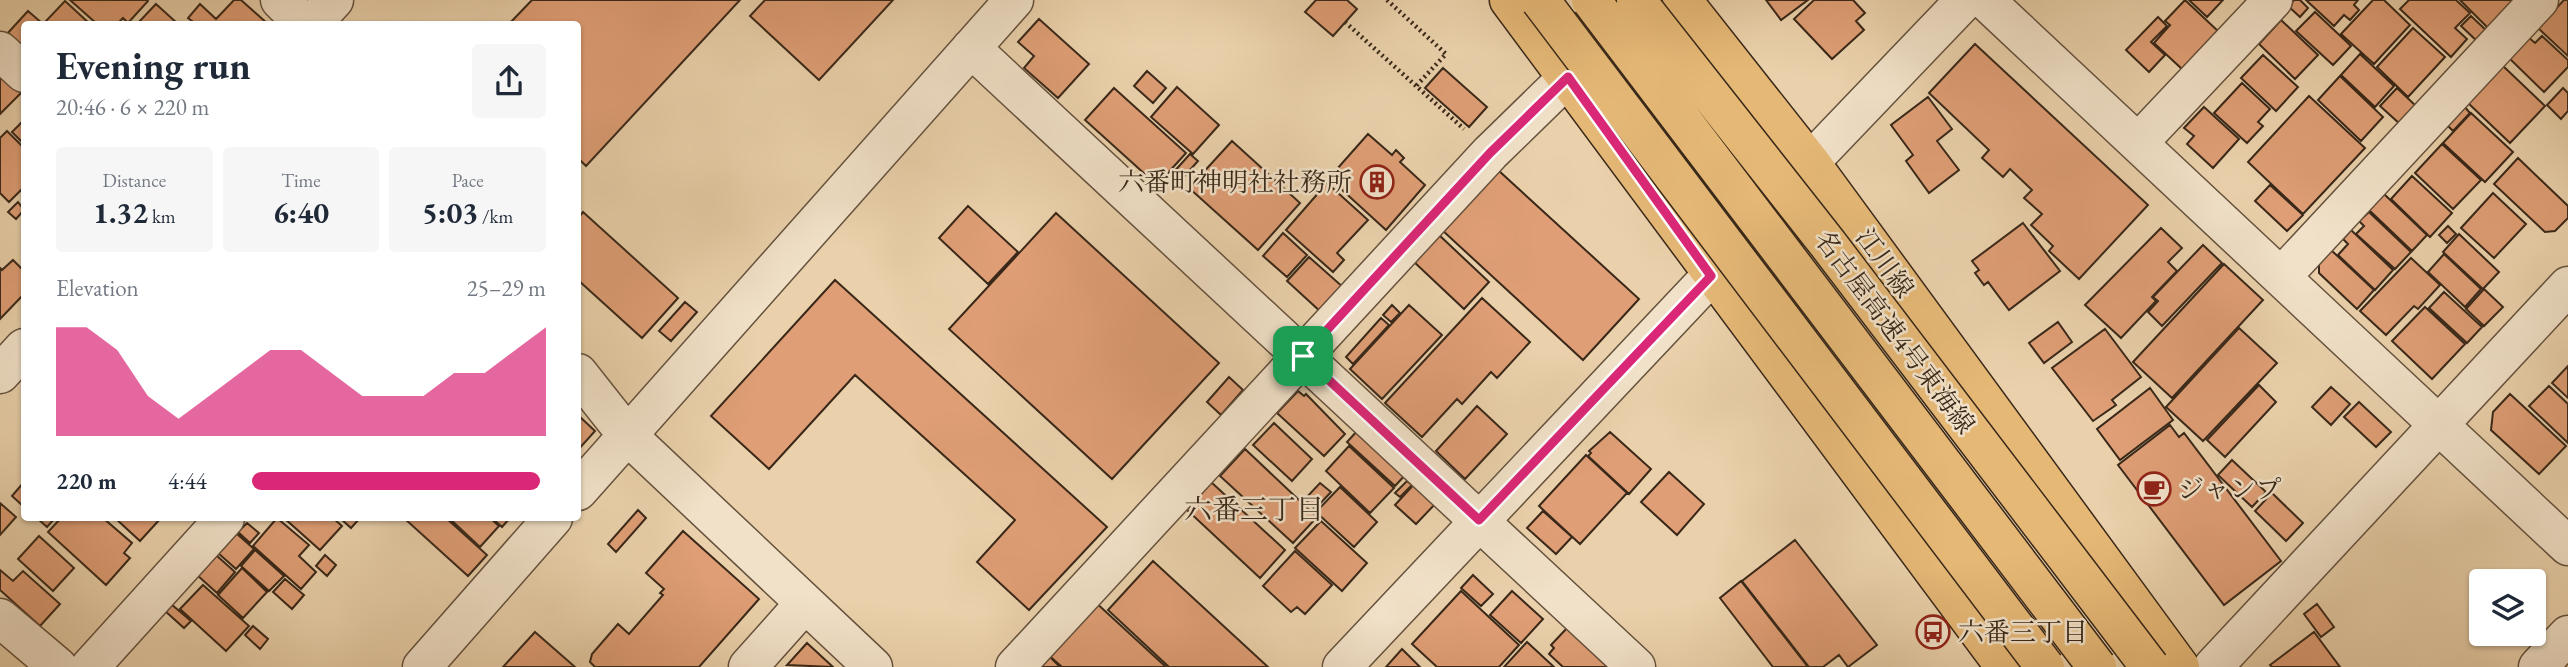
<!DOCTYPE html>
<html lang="en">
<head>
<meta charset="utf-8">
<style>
  body { margin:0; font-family:"EB Garamond","Noto Serif JP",serif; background:#f6f6f7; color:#1f2937; height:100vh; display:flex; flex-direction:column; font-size:26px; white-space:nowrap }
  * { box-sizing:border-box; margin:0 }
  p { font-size:23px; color:#747a83 }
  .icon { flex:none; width:38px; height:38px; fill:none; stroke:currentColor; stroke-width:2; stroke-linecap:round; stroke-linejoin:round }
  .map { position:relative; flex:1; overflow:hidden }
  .sheet { position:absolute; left:21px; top:21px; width:560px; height:500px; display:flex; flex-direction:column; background:#fff; border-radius:7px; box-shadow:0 2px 5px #0004 }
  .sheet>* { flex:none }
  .controls { position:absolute; left:2469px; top:569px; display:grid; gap:14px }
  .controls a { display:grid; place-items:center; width:77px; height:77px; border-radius:7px; background:#fff; box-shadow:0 2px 5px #0004; font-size:35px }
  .pin { position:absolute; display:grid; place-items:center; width:60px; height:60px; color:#fff; margin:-30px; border-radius:14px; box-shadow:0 4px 10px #0006 }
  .round { display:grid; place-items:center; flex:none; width:74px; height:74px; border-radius:7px; background:#f6f6f7 }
  .summary { display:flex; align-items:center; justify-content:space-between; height:119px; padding:0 35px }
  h1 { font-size:38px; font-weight:700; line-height:52px }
  .stats { display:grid; grid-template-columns:repeat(3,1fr); gap:10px; height:119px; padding:7px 35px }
  .stats div { display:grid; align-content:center; border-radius:7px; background:#f6f6f7; text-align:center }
  .stats b { font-size:30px; font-weight:700 }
  .stats small { font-size:19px; font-weight:400 }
  .stats p { font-size:19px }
  .chart { height:196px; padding:14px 35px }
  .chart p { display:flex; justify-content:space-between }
  .chart svg { width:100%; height:126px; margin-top:7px; fill:#db2777; opacity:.7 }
  ul { padding:0 35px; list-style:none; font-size:23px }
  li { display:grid; grid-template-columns:112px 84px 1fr; align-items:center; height:52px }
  li i { height:18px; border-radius:9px; background:#db2777 }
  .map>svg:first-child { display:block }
</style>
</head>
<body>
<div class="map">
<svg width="2568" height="667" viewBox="0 0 2568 667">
  <rect width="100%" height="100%" fill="#ead1ab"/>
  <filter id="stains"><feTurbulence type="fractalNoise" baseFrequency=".00286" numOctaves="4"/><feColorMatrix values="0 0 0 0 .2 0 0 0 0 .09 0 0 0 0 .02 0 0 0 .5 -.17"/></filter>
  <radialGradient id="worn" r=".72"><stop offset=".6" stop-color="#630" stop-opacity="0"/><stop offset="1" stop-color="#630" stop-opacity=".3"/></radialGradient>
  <!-- building -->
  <path fill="#df9e75" stroke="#392819" stroke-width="2" d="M70,0h77l1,1 -20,22 -5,-5 -6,6h-20z
    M234,0h7l27,24h-72l-8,-6 12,-14 16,15z
    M532,0h208l-154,166 -8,-8v-134h-69z
    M765,0h128l-74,80 -69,-64z
    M1316,0h31l10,9 -24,27 -28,-24z
    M1766,0h42l-27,20z
    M1814,0h39l12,13 -9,8 8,9 -32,29 -38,-40z
    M2185,0l34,32 -36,38 -29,-27 16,-18 -5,-4z
    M2189,0h34l-16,17z
    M2294,0h6l8,8 -8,9 -12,-11z
    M2306,0h52l-4,5 5,5 -9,10 -6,-5 -10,11z
    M2373,0h11l26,25 -36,39 -33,-30z
    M2409,0h47l14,13 -15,15 12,11 -16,18 -51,-48z
    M2460,0h52l1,1 -25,27z
    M2564,0h4v56l-30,-28z
    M65,1l25,23h-42l-3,-2z
    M156,4l22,20h-41z
    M28,11l15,13h-19v28l-18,-17z
    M2315,12l36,34 -18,19 -37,-34z
    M2471,16l17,16 -10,10 -17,-16z
    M2158,17l9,9 -16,16 14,13 -16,17 -23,-22z
    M1039,19l50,45 -31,34 -34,-30 10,-12 -16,-14z
    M2281,20l37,35 -23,24 -36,-35z
    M2413,28l32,29 -37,40 -31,-30z
    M2542,36l26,24v7l-24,25 -35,-34 19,-21 7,6z
    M1975,44l173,161 -69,74 -30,-28 4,-5 -22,-21 11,-11 -18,-16 8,-8 -22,-21 -7,8 -21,-19 7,-8 -60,-57z
    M2360,54l34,32 -19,21 -34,-32z
    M2263,55l35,32 -22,24 -35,-33z
    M2502,65l43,41 -35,37 -43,-41z
    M0,67l24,23 -24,24z
    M1443,68l44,39 -18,20 -44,-39z
    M1147,71l19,17 -13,15 -19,-17z
    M2340,76l43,41 -22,24 -43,-41z
    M2242,83l28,26 -12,13 5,4 -16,17 -33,-30z
    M1177,87l42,38 -26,29 -42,-37z
    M1114,88l72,65 -29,32 -72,-65z
    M2397,88l19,18 -16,18 -20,-18z
    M2563,88l5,5v18l-7,8 -14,-14z
    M2309,96l56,52 -62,66 -55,-52z
    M1928,97l24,32 -15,12 22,29 -30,23 -23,-32 7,-6 -22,-30z
    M2463,105l7,8 -17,18 -7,-7z
    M2204,107l35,32 -26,29 -26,-24 7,-8 -10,-8z
    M2471,113l42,39 -28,30 -42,-39z
    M24,120v24l-12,-12z
    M7,131l17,17v39l-15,15 -9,-9v-55z
    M1368,134l24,21 4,-5 8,8 -4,4 25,23 -39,45 -57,-52z
    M1232,141l68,62 -42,47 -69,-62z
    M2442,144l39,36 -28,29 -38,-36z
    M1190,154l8,7 -18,20 -8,-7z
    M2518,158l50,48v12l-13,13 -10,1 -51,-48z
    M1498,170l141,129 -56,61 -141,-130z
    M2412,176l40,37 -22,24 -39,-38z
    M1327,183l41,37 -31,33 7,7 -11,12 -47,-42z
    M2270,185l33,30 -16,16 -32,-30z
    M2493,193l33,31 -32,34 -33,-30z
    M2384,194l43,41 -15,16 -43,-41z
    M18,202l6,8 -8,9 -8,-7z
    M968,206l50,46 -30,32 -49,-46z
    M583,212l95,86 -36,40 -64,-58v-62z
    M2369,212l42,40 -16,17 -39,-35 8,-8 -5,-5z
    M1056,213l163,150 -107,116 -163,-150z
    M2023,223l37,48 -51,39 -21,-28 -4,3 -9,-12 4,-3 -7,-9z
    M2448,226l8,8 -9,9 -8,-8z
    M2161,228l21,20 -14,14 9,9 -25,26 4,4 -35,37 -36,-33z
    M2351,230l42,40 -18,20 -37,-35 10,-11 -5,-5z
    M1283,233l24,22 -20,22 -24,-21z
    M1438,234l51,48 -25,27 -51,-48z
    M2459,234l40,38 -16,17 -40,-37z
    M2203,245l19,18 -60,63 -14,-14 10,-11 -5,-4z
    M2331,250l43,40 -17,19 -38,-36v-10z
    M2444,254l37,35 -16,18 -37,-35z
    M1309,257l35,31 -22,25 -35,-32z
    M2411,258l29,27 -22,24 -4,-3 -28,29 -26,-24z
    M13,260l11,11v23l-24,25v-51l2,2z
    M2224,264l39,36 -91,98 -39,-36z
    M835,280l272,247 -78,83 -52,-48 38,-42 -160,-145 -86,94 -58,-53z
    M2484,289l19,18 -19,19 -18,-17z
    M2444,292l38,35 -15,16 -38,-35z
    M1482,298l48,44 -33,36 -6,-6 -29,32 -5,-5 -35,38 -37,-34z
    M685,302l12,10 -26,29 -12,-10z
    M1392,305l8,8 -9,9 -8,-7z
    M1409,305l33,30 -60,64 -32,-30z
    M2425,307l40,37 -33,35 -40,-38z
    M1381,318l8,7 -36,39 -7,-7z
    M2058,322l14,20 -28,21 -15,-20z
    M2239,328l38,35 -74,78 -37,-34z
    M2105,329l36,48 -29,23 4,5 -23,16 -41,-53z
    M2568,366v32l-16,-15z
    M1229,377l14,13 -22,25 -14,-13z
    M2259,385l17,17 -51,55 -18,-17z
    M2549,386l19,18v39l-39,-37z
    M2331,387l19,17 -19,21 -19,-18z
    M2150,388l23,32 -53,40 -23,-31z
    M1298,391l6,5 2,-2 39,40 -21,22 -47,-43z
    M2510,394l56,52 -27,28 -48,-44 2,-18z
    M2359,402l32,30 -15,15 -32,-30z
    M1477,406l30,28 -42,45 -29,-28z
    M578,415l17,16 -17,19z
    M1274,423l38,36 -20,22 -39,-36z
    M2170,425l9,12 5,-4 97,128 -57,44 -106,-140z
    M1359,429l48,44 -12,13 -48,-44z
    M1610,432l41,37 -22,25 -41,-38 3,-3 -2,-2z
    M1349,446l45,42 -24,25 -44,-42z
    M1245,449l72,68 -24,26 -73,-67z
    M1586,455l41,38 -47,51 -41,-38z
    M2232,460l34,32 -14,15 -34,-32z
    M1669,472l35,32 -27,31 -36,-33z
    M1407,481l5,4 -12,12 -5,-4z
    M1417,481l21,20 -22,23 -21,-19z
    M24,482v25l-12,-11z
    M1211,482l74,68 -25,28 -74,-69z
    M1320,483l11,9 -16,17 -10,-10z
    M1340,487l37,35 -23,25 -38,-35z
    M2272,493l31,30 -17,18 -31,-30z
    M0,503l16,14 -16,18z
    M638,510l8,8 -30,34 -8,-8z
    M1543,511l29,26 -16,17 -29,-26z
    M37,518h18l-8,9z
    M61,518h42l29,25 -8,10 6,5 -24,27 -58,-53z
    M115,518h46l-21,23z
    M277,518l32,27 -10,11 17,16 -15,17 -48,-43z
    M284,518h49l9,8 -22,24z
    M340,518h20l-9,10z
    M446,518l41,37 -19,21 -63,-57z
    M449,518h41l9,8 -19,21z
    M492,518h18l-8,9z
    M1321,521l46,42 -25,28 -47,-43z
    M247,523l12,10 -9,10 -12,-11z
    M683,531l76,68 -60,68h-104l-5,-5 2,-8 26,-30 11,10 34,-39 -3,-2 4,-4 -18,-16z
    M236,533l18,16 -18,20 -18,-16z
    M39,536l35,32 -21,23 -35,-32z
    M1795,540l82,105 -29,22 -9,-12 -16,12h-14l-67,-86z
    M255,550l29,26 -15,15 -28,-25z
    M1295,551l37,34 -27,29 -8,-7 -6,5 -28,-26z
    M216,555l19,17 -18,21 -20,-18z
    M325,555l11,10 -9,11 -11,-10z
    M1153,561l115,106h-99l-61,-57z
    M242,568l25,24 -24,26 -25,-23z
    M0,570l13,11 10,-10 37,33 -20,22 -40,-36z
    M1473,575l20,19 -12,12 -20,-18z
    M285,579l19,16 -12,14 -19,-17z
    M1741,581l67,86h-35l-53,-69z
    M203,585l46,41 -23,25 -46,-42z
    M1461,591l58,54 -20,22h-62l-25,-23z
    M1512,591l31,28 -22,24 -31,-28z
    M1093,600l73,67h-104l-17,-15z
    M171,604l20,17 -7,7 -19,-17z
    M2317,604l17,23 -13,10 -17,-23z
    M253,626l15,13 -8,10 -15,-14z
    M1568,627l42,40h-47l-14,-13 5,-6 -3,-3z
    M535,632l40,35h-72z
    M2314,632l26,35h-68l-2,-2z
    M1527,642l27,25h-50z
    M807,643l26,24 -46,-2z
    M1402,649l18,18h-34z
    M1045,652l15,15h-29z"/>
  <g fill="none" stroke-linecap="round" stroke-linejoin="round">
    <defs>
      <path id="minor" d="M280,0l24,24
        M1985,0l583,546
        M312,24l22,-24
        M971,48l665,619
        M0,51l24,22
        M2138,143l135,-143
        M2281,277l258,-277
        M578,373l49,62 246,232
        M0,374l24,-26
        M578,491l436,-491
        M0,618l58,49
        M90,667l135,-149
        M422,667l131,-149
        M748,667l57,-64
        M1015,667l475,-514 78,-76
        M1342,667l369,-391 99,-114 155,-162
        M2213,667l355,-381
        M2538,667l30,-32"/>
      <path id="major" d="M1509,0l496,667
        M1682,0l128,162 370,505"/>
    </defs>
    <!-- minor casing -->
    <use href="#minor" stroke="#65523e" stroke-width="41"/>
    <!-- major casing -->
    <use href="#major" stroke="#392819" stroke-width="41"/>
    <!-- path -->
    <path stroke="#392819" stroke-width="4.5" stroke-dasharray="2 3.5" stroke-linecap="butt" d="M1387,0l59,54 -30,32
      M1345,22l119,107"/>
    <!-- minor -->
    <use href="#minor" stroke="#f1e1c8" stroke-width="38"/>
    <!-- major -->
    <use href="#major" stroke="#e5b876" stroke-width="38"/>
    <defs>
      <path id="highway-bridge" d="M1540,0l505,667
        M1591,0l506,667
        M1636,0l192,244 322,423"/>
    </defs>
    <!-- highway-bridge casing -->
    <use href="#highway-bridge" stroke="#392819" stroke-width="41" stroke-linecap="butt"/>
    <!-- highway-bridge -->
    <use href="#highway-bridge" stroke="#e5b876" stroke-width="38"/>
  </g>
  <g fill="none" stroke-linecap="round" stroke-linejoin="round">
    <defs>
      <path id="route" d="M1568,77l143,199 -232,244 -176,-164 187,-203z"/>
    </defs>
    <!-- route casing -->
    <use href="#route" stroke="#fff" stroke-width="14"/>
    <!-- route -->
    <use href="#route" stroke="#db2777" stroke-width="9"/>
  </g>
  <!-- icons -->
  <defs>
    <symbol id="building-ring" viewBox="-11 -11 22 22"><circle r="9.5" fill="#f1e1c8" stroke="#8f2418" stroke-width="1.5"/><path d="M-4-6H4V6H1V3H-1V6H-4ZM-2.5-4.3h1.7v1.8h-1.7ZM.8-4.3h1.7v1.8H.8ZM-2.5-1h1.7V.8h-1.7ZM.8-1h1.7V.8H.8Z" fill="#8f2418"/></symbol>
    <symbol id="cafe-ring" viewBox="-11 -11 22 22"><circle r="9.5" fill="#f1e1c8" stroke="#8f2418" stroke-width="1.5"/><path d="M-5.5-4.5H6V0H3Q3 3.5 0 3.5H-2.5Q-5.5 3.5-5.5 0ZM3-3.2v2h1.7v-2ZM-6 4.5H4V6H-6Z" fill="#8f2418"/></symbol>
    <symbol id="bus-ring" viewBox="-11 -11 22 22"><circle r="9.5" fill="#f1e1c8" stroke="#8f2418" stroke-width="1.5"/><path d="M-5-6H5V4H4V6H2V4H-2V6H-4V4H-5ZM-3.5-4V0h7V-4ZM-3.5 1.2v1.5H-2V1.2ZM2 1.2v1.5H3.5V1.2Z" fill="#8f2418"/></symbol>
  </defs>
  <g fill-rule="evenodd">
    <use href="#building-ring" x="1358" y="163" width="38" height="38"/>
    <use href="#cafe-ring" x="2135" y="470" width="38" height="38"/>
    <use href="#bus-ring" x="1914" y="613" width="38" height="38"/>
  </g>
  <g text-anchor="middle" stroke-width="5" stroke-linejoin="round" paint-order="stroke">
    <!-- poi labels -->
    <g font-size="26" fill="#392819" stroke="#f1e1c8" text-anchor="start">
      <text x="1352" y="191" text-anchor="end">六番町神明社社務所</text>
      <text x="2178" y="498">ジャンプ</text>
      <text x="1958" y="641">六番三丁目</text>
    </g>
    <!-- street labels -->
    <g font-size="26" fill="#392819" stroke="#f1e1c8">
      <text transform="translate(1885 263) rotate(54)" y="9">江川線</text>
      <text transform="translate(1895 332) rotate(53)" y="9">名古屋高速4号東海線</text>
    </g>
    <!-- neighbourhood labels -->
    <g font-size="28" fill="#392819" stroke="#f1e1c8">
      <text x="1254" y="519">六番三丁目</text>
    </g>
  </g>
  <rect width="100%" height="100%" filter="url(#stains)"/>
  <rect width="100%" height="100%" fill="url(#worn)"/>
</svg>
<div class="controls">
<a><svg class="icon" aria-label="layers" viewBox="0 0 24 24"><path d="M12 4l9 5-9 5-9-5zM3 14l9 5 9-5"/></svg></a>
</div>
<div class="pin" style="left:1303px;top:356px;background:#1e9e55"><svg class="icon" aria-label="arrive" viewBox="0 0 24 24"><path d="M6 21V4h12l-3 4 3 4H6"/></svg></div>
<section class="sheet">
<div class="summary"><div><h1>Evening run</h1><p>20:46 · 6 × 220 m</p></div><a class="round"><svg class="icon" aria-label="share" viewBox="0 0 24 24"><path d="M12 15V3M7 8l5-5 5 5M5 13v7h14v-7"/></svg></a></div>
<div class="stats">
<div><p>Distance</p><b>1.32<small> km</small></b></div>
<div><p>Time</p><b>6:40</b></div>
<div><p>Pace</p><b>5:03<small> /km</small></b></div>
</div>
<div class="chart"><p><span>Elevation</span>25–29 m</p>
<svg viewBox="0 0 160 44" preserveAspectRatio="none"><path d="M0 44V6L10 6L20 14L30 30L40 38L50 30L60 22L70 14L80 14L90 22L100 30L110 30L120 30L130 22L140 22L150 14L160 6V44z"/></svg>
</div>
<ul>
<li><b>220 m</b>4:44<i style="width:98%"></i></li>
</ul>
</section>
</div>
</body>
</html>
